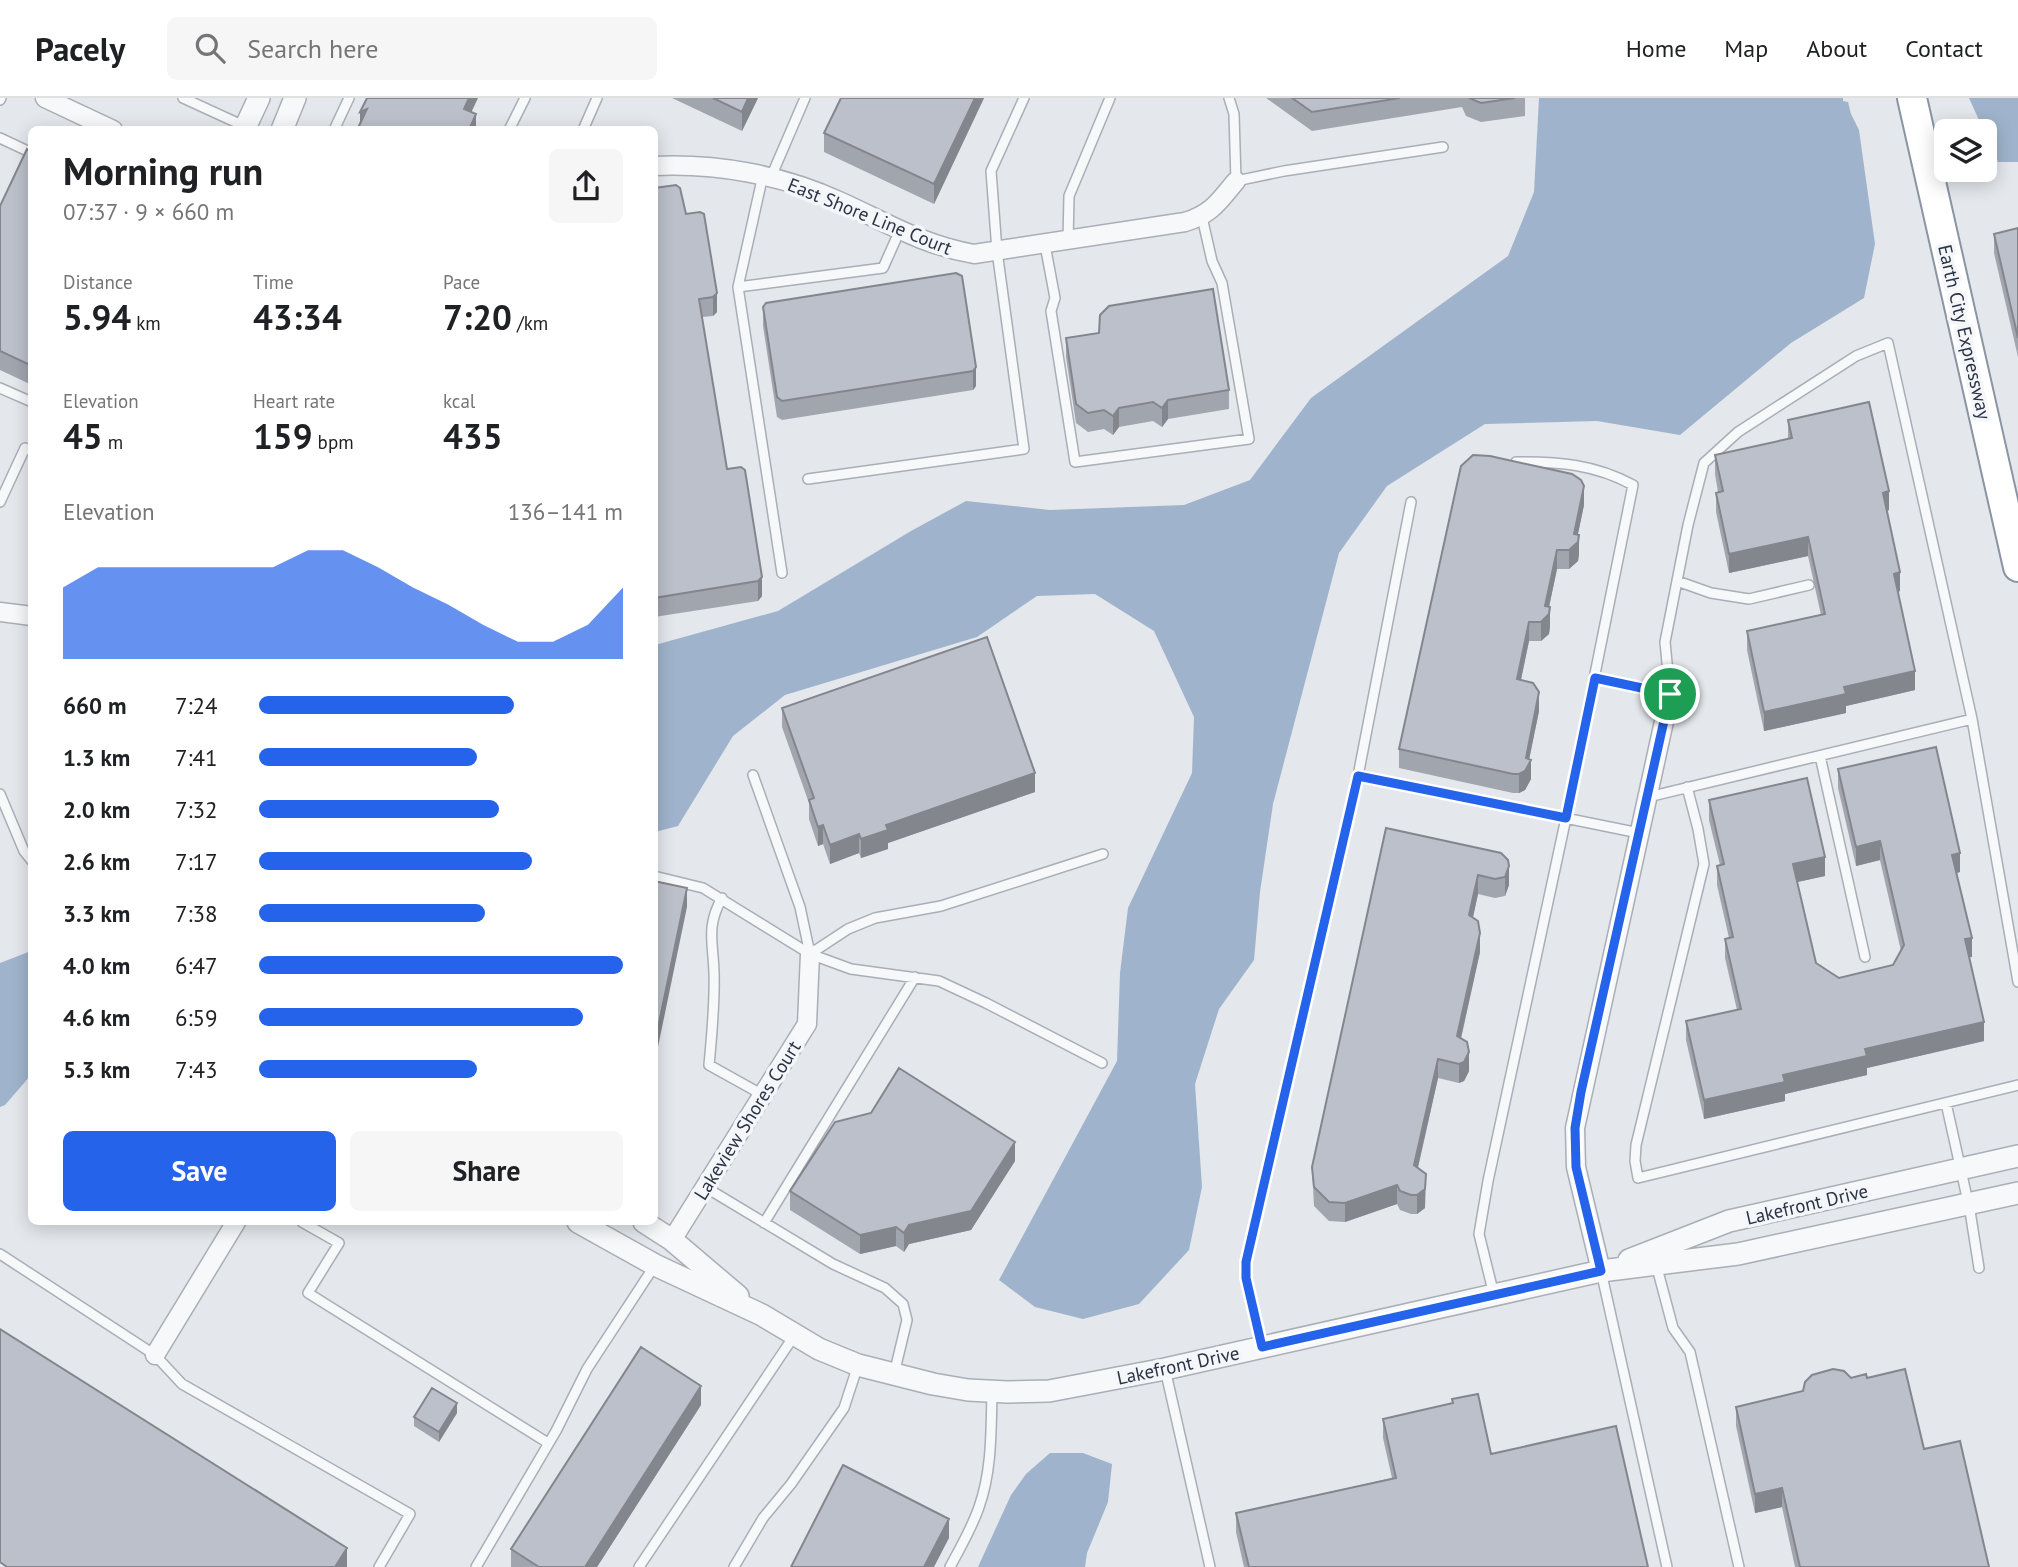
<!DOCTYPE html>
<html lang="en">
<head>
<meta charset="utf-8">
<style>
  body { margin:0; font-family:"PT Sans",sans-serif; background:#f6f6f6; color:#202124; height:100vh; display:flex; flex-direction:column; font-size:26px; white-space:nowrap }
  * { box-sizing:border-box; margin:0 }
  p { font-size:23px; color:#757577 }
  .icon { flex:none; width:38px; height:38px; fill:none; stroke:currentColor; stroke-width:2; stroke-linecap:round; stroke-linejoin:round }
  .map { position:relative; flex:1; overflow:hidden }
  .panel { position:absolute; left:28px; top:28px; width:630px; height:1099px; display:flex; flex-direction:column; background:#fff; border-radius:10px; box-shadow:0 4px 18px #0003 }
  .panel>* { flex:none }
  .buttons { position:absolute; left:1934px; top:21px; display:grid; gap:14px }
  .buttons a { display:grid; place-items:center; width:63px; height:63px; border-radius:10px; background:#fff; box-shadow:0 4px 18px #0003; font-size:35px }
  .pin { position:absolute; display:grid; place-items:center; width:60px; height:60px; color:#fff; margin:-30px; border:4px solid #fff; border-radius:50%; box-shadow:0 2px 7px #0007 }
  .round { display:grid; place-items:center; flex:none; width:74px; height:74px; border-radius:10px; background:#f6f6f6 }
  .summary { display:flex; align-items:center; justify-content:space-between; height:119px; padding:0 35px }
  h1 { font-size:38px; font-weight:700; line-height:52px }
  .figures { display:grid; grid-template-columns:repeat(3,1fr); gap:10px; height:119px; padding:7px 35px }
  .figures div { display:grid; align-content:center }
  .figures b { font-size:35px; font-weight:700 }
  .figures small { font-size:19px; font-weight:400 }
  .figures p { font-size:19px }
  .chart { height:196px; padding:14px 35px }
  .chart p { display:flex; justify-content:space-between }
  .chart svg { width:100%; height:126px; margin-top:7px; fill:#2563eb; opacity:.7 }
  .cta { display:flex; gap:14px; margin-top:auto; padding:14px 35px }
  .cta a { flex:1; height:80px; border-radius:10px; background:#2563eb; color:#fff; font-size:28px; font-weight:700; line-height:80px; text-align:center }
  .cta a+a { background:#f6f6f6; color:#202124 }
  ul { padding:0 35px; list-style:none; font-size:23px }
  li { display:grid; grid-template-columns:112px 84px 1fr; align-items:center; height:52px }
  li i { height:18px; border-radius:9px; background:#2563eb }
  header { display:flex; align-items:center; gap:42px; box-sizing:border-box; height:98px; padding:0 35px; background:#fff; border-bottom:2px solid #e0e0e0 }
  header strong { font-size:33px }
  nav { display:flex; gap:38px; margin-inline-start:auto; font-size:24px }
  .search { width:490px; height:63px; background:#f6f6f6; display:flex; align-items:center; gap:18px; box-sizing:border-box; padding:0 24px; border-radius:10px; color:#757577; font-size:26px }
  .map>svg:first-child { display:block }
</style>
</head>
<body>
<header>
<strong>Pacely</strong>
<div class="search"><svg class="icon" aria-label="search" viewBox="0 0 24 24"><circle cx="10" cy="10" r="6"/><path d="M15 15l6 6"/></svg>Search here</div>
<nav><a>Home</a><a>Map</a><a>About</a><a>Contact</a></nav>
</header>
<div class="map">
<svg width="2018" height="1469" viewBox="0 0 2018 1469">
  <rect width="100%" height="100%" fill="#e4e7ec"/>
  <!-- water -->
  <path fill="#9fb4cc" d="M1539,0h304v3l5,1 3,12 8,16 16,114 -11,54 -73,45 -111,92 -83,-14 -112,3 -98,62 -48,67 -66,251 -13,88 -6,68 -35,49 -24,75 7,103 -13,63 -50,54 -56,15 -48,-12 -36,-27 118,-219 3,-88 8,-65 64,-135 2,-56 -40,-86 -59,-37 -58,2 -60,41 -192,58 -52,41 -55,90 -23,6v-187l123,-34 133,-80 55,-30 84,9 134,-5 66,-25 61,-82 197,-142 26,-64z
    M1969,0h49v64h-20z
    M31,853v124l-26,30 -5,2v-144z
    M1050,1355h33l29,11 -4,38 -21,51 -2,14h-107l33,-72 15,-21z"/>
  <g fill="none" stroke-linecap="round" stroke-linejoin="round">
    <defs>
      <path id="service" d="M183,0l61,28
        M1229,0l5,16 2,67 48,-10 159,-24
        M0,2l1,-2
        M334,32l15,-32
        M509,32l16,-32
        M583,32l14,-32
        M0,40l32,15
        M763,77l-25,112 44,286
        M771,79l34,-79
        M1068,143l1,-45 41,-98
        M1045,147l10,53 -4,13 24,151 174,-23 -27,-156 -10,-22 -10,-44
        M738,189l145,-19 17,-38
        M0,290l32,14
        M808,381l216,-30 -27,-198 -6,-80 33,-73
        M0,404l25,-54 7,3
        M1677,483l34,12 38,6 60,-14
        M1595,580l75,16 -5,-52 23,-117 16,-62 34,-31 118,-76 32,-13 84,376
        M1820,658l45,201
        M753,677l47,132 10,47
        M1358,678l53,-274
        M1687,689l11,42 6,35 -68,281 -1,16 3,17 380,-93
        M0,696l24,57 8,10
        M1648,699l324,-78 46,263
        M654,778l49,12 107,66 41,15 88,12 47,22 116,60
        M722,800c-16,28 -9,44 -8,74 1,31 -2,62 -5,93l54,30
        M810,856l38,-25 27,-11 66,-12 162,-52
        M1946,1005l24,108 9,57
        M705,1089l128,77 52,24 18,16 4,16 -13,54
        M302,1124l37,21 -31,50 240,150
        M764,1125l151,-246
        M0,1156l155,101 27,29 228,130 -31,53
        M1656,1166l17,64 17,24 49,215
        M1601,1173l66,296
        M1494,1197l-15,-61 9,-53 78,-363 67,-333c-39,-21 -73,-23 -117,-23
        M1262,1249l-16,-69v-16l112,-486 281,57
        M1165,1271l45,198
        M476,1469l80,-136 31,-62 68,-104
        M639,1469l155,-231
        M734,1469l29,-49 28,-34 53,-76 14,-43
        M950,1469c10,-19 22,-39 29,-60 13,-36 12,-77 13,-115"/>
      <path id="minor" d="M45,0l68,32
        M654,68c63,-3 128,9 185,35 47,21 83,44 135,53l211,-32c27,-8 34,-21 51,-41
        M0,514l32,4
        M672,1142l135,-216 3,-70
        M1601,1173l-25,-104 -1,-39 95,-434
        M155,1257l81,-133"/>
      <path id="tertiary" d="M244,32l15,-32
        M282,32l13,-32
        M578,1124l77,43 107,50 57,34 39,16 75,19 35,6 39,2 42,-1 116,-22 436,-98 137,-17 280,-61
        M644,1124l28,18 66,56
        M1629,1162l100,-39 289,-65"/>
      <path id="trunk" d="M1912,0l106,469"/>
    </defs>
    <!-- service casing -->
    <use href="#service" stroke="#a9aeb7" stroke-width="12"/>
    <!-- minor casing -->
    <use href="#minor" stroke="#a9aeb7" stroke-width="21"/>
    <!-- tertiary casing -->
    <use href="#tertiary" stroke="#a9aeb7" stroke-width="24"/>
    <!-- trunk casing -->
    <use href="#trunk" stroke="#8b94a3" stroke-width="32"/>
    <!-- service -->
    <use href="#service" stroke="#f7f8fa" stroke-width="9"/>
    <!-- minor -->
    <use href="#minor" stroke="#f7f8fa" stroke-width="18"/>
    <!-- tertiary -->
    <use href="#tertiary" stroke="#f7f8fa" stroke-width="21"/>
    <!-- trunk -->
    <use href="#trunk" stroke="#fff" stroke-width="28"/>
  </g>
  <!-- wall -->
  <path fill="#a1a5ae" d="M672,0h86l-16,33z
    M984,0l-50,106 -110,-52v-19z
    M1266,0h259v18l-44,6 -15,-6 -4,-9 -150,24z
    M32,54v233l-32,-15v-164z
    M654,90l32,26 14,-2 17,100 -4,4 -11,1 25,152 35,127 -4,5 -104,16z
    M2018,130v129l-24,-104v-19z
    M956,175l20,113 -3,4 -191,30 -5,-3 -14,-91v-19z
    M1066,240l163,52v19l-61,10 -6,8 -9,-6 -34,6 -6,8 -9,-6 -16,3 -12,-9 -10,-66z
    M1788,322l101,90 -2,1 13,80 -2,1 17,98 -69,16v7l-82,18 -17,-81v-19l74,-16 -13,-59 -79,17 -13,-61v-19l2,-1 -3,-18v-19l73,-16z
    M1584,407l-6,29 1,20 -1,7 -9,8h-12l-8,38 1,19 -1,8 -8,7h-12l-8,39 18,31 -10,48 2,20 -6,11 -6,3h-6l-114,-25v-19z
    M782,610l253,84 -147,51v6l-27,9 -2,-5 -29,11 -7,-20 -5,2 -9,-27v-16l-27,-76z
    M1838,671l122,103 -3,1 15,84h-3l15,84 -117,27v7l-82,19v7l-81,18 -18,-79v-19l51,-11 -12,-52v-19l4,-1 -12,-53v-19l3,-1 -11,-45v-20l116,76 -28,6 19,81 23,15 54,-13 8,-14 -21,-91 -24,6 -18,-78z
    M1386,730l115,25 8,32 -4,11 -10,2 -17,-4 -5,24 7,34 -19,87 8,32 -5,10 -5,2 -21,-5 -20,90 7,40 -8,6h-6l-11,-4 -3,-6 -52,18 -16,-1 -15,-15 -2,-39z
    M1015,1063l-44,69 -62,14 -5,8 -8,-6 -36,8 -70,-44v-19z
    M1851,1280h16l57,71 65,118h-194l-13,-60 -27,6 -19,-87v-19l67,-16z
    M1452,1301l39,55 157,113h-404l-8,-35v-19l156,-35 -9,-40v-19l69,-15z
    M701,1307l-104,162h-86v-18z
    M457,1315l-18,29 -25,-16v-9z"/>
  <!-- shaded-wall -->
  <path fill="#83868d" d="M469,0h9l-14,30v-19z
    M748,0h10l-16,33v-19z
    M975,0h9l-50,106v-20z
    M367,11l-7,21v-18z
    M476,16v16h-7z
    M717,195v19l-4,4v-19z
    M976,269v19l-3,4v-19z
    M1168,302v19l-6,8v-19z
    M1119,310v19l-6,8v-19z
    M1584,388v19l-8,38 3,-8v19l-1,7 -9,8v-19l5,-16z
    M1889,393v19l-6,2v-19z
    M1808,439v19l-79,17v-19z
    M1557,452v19l-10,47 3,-9v19l-1,8 -8,7v-19z
    M1900,474v19l-6,2v-19z
    M762,479v19l-4,5v-20z
    M1529,524v19l-12,57v-19z
    M1915,573v19l-69,16v7l-82,18v-19l80,-25z
    M1539,594v19l-11,54 3,-5v19l-6,11 -6,3v-19l7,-16z
    M1035,675v19l-147,51v6l-27,9v-19l25,-14z
    M823,727v19l-5,2v-19z
    M859,736v19l-29,11v-19z
    M1880,743v19l-24,6v-19z
    M1960,755v19l-8,2v-19z
    M1825,759v19l-32,7v-19z
    M1509,768v19l-4,11v-19z
    M1478,777v19l-9,40v-19z
    M687,790v19l-33,159v-19z
    M1480,835v19l-23,103v-19z
    M1972,840v19l-7,1v-19z
    M1984,924v19l-117,27v7l-82,19v7l-81,18v-19l161,-51z
    M1469,954v19l-5,10 -5,2v-19z
    M1438,961v19l-24,106v-19z
    M1015,1044v19l-44,69 -62,14 -5,8v-19l5,-8z
    M1426,1076l-1,34 -8,6v-19z
    M1397,1087v19l-52,18v-19z
    M896,1129v19l-36,8v-19z
    M701,1288v19l-104,162h-12z
    M457,1305v10l-18,29v-10z
    M1782,1390v19l-27,6v-19z
    M949,1421v19l-15,29h-10z
    M347,1450v19h-12z"/>
  <!-- building -->
  <path fill="#bbc0ca" stroke="#83868d" stroke-width="2" d="M367,0h102l-5,11 12,5 -7,16h-112l10,-21 -7,3z
    M713,0h35l-6,14z
    M841,0h134l-41,86 -110,-51z
    M1292,0h108l-88,14z
    M1469,0h46l-34,5z
    M27,51l5,3v214l-32,-15v-145z
    M676,87l4,3 6,26 14,-2 4,2 13,79 -4,4 -14,2 28,170 14,-2 4,3 17,107 -4,4 -104,17v-410z
    M2018,130v110l-24,-104z
    M956,175l6,3 14,91 -3,4 -191,30 -5,-4 -14,-90 3,-4z
    M1213,191l16,101 -61,10 -6,8 -9,-6 -34,6 -6,8 -9,-6 -16,3 -12,-9 -10,-66 33,-5 1,-18 9,-9z
    M1869,304l20,89 -6,2 17,79 -6,2 21,97 -71,16 2,7 -82,18 -17,-81 78,-17 -17,-77 -79,17 -13,-61 7,-2 -8,-36 77,-17 -4,-18z
    M1473,357l17,1 82,18 9,6 3,6 -10,48 5,1 -1,7 -9,8h-12l-12,56 5,1 -1,7 -8,8h-12l-12,57 16,4 6,9 -13,66 5,2 -6,11 -6,3h-6l-114,-25 60,-274 2,-9z
    M987,539l48,136 -149,52 2,5 -27,9 -2,-5 -29,11 -7,-20 -5,2 -9,-27 5,-2 -32,-90z
    M1936,649l24,106 -8,2 20,83 -7,1 19,83 -119,27 2,7 -84,19 2,7 -81,18 -18,-79 55,-12 -16,-70 8,-2 -16,-71 7,-2 -15,-64 98,-22 18,79 -32,7 23,99 23,15 54,-13 11,-20 -24,-104 -24,6 -18,-78z
    M1386,730l115,25 7,7 1,6 -4,11 -10,2 -17,-4 -9,40 9,6 2,12 -23,103 10,6 2,10 -5,10 -5,2 -21,-5 -24,106 12,9 -1,15 -8,6h-6l-11,-4 -3,-6 -52,18 -16,-1 -15,-15 -2,-20z
    M654,783l33,7 -33,159z
    M899,970l116,74 -44,69 -62,14 -5,8 -8,-6 -36,8 -70,-44 45,-69 36,-9z
    M0,1231l347,219 -12,19h-328l-7,-5z
    M641,1249l60,39 -116,181h-46l-28,-18z
    M1833,1271l11,2 7,7 15,-4 1,4 38,-9 19,80 36,-8 29,126h-189l-18,-79 -27,6 -19,-87 67,-16 2,-9 7,-7z
    M432,1290l25,15 -18,29 -25,-15z
    M1478,1296l13,60 125,-28 32,141h-399l-13,-54 160,-35 -13,-59 70,-16 -1,-4z
    M843,1367l106,54 -25,48h-133z"/>
  <g fill="none" stroke-linecap="round" stroke-linejoin="round">
    <defs>
      <path id="route" d="M1595,580l75,16 -89,398 -6,36 1,39 25,104 -339,76 -16,-69v-16l112,-486 208,42z"/>
    </defs>
    <!-- route casing -->
    <use href="#route" stroke="#fff" stroke-width="14"/>
    <!-- route -->
    <use href="#route" stroke="#2563eb" stroke-width="9"/>
  </g>
  <g text-anchor="middle" stroke-width="7" stroke-linejoin="round" paint-order="stroke">
    <!-- street labels -->
    <g font-size="19" fill="#2b3445" stroke="#f4f6f9">
      <text transform="translate(870 118) rotate(22)" y="7">East Shore Line Court</text>
      <text transform="translate(1965 234) rotate(77)" y="7">Earth City Expressway</text>
      <text transform="translate(747 1022) rotate(-58)" y="7">Lakeview Shores Court</text>
      <text transform="translate(1807 1106) rotate(-13)" y="7">Lakefront Drive</text>
      <text transform="translate(1178 1267) rotate(-12)" y="7">Lakefront Drive</text>
    </g>
  </g>
</svg>
<div class="buttons">
<a><svg class="icon" aria-label="layers" viewBox="0 0 24 24"><path d="M12 4l9 5-9 5-9-5zM3 14l9 5 9-5"/></svg></a>
</div>
<div class="pin" style="left:1670px;top:596px;background:#1e9e55"><svg class="icon" aria-label="arrive" viewBox="0 0 24 24"><path d="M6 21V4h12l-3 4 3 4H6"/></svg></div>
<section class="panel">
<div class="summary"><div><h1>Morning run</h1><p>07:37 · 9 × 660 m</p></div><a class="round"><svg class="icon" aria-label="share" viewBox="0 0 24 24"><path d="M12 15V3M7 8l5-5 5 5M5 13v7h14v-7"/></svg></a></div>
<div class="figures">
<div><p>Distance</p><b>5.94<small> km</small></b></div>
<div><p>Time</p><b>43:34</b></div>
<div><p>Pace</p><b>7:20<small> /km</small></b></div>
</div>
<div class="figures">
<div><p>Elevation</p><b>45<small> m</small></b></div>
<div><p>Heart rate</p><b>159<small> bpm</small></b></div>
<div><p>kcal</p><b>435</b></div>
</div>
<div class="chart"><p><span>Elevation</span>136–141 m</p>
<svg viewBox="0 0 160 44" preserveAspectRatio="none"><path d="M0 44V19L10 12L20 12L30 12L40 12L50 12L60 12L70 6L80 6L90 12L100 19L110 25L120 32L130 38L140 38L150 32L160 19V44z"/></svg>
</div>
<ul>
<li><b>660 m</b>7:24<i style="width:70%"></i></li>
<li><b>1.3 km</b>7:41<i style="width:60%"></i></li>
<li><b>2.0 km</b>7:32<i style="width:66%"></i></li>
<li><b>2.6 km</b>7:17<i style="width:75%"></i></li>
<li><b>3.3 km</b>7:38<i style="width:62%"></i></li>
<li><b>4.0 km</b>6:47<i style="width:100%"></i></li>
<li><b>4.6 km</b>6:59<i style="width:89%"></i></li>
<li><b>5.3 km</b>7:43<i style="width:60%"></i></li>
</ul>
<div class="cta"><a>Save</a><a>Share</a></div>
</section>
</div>
</body>
</html>
